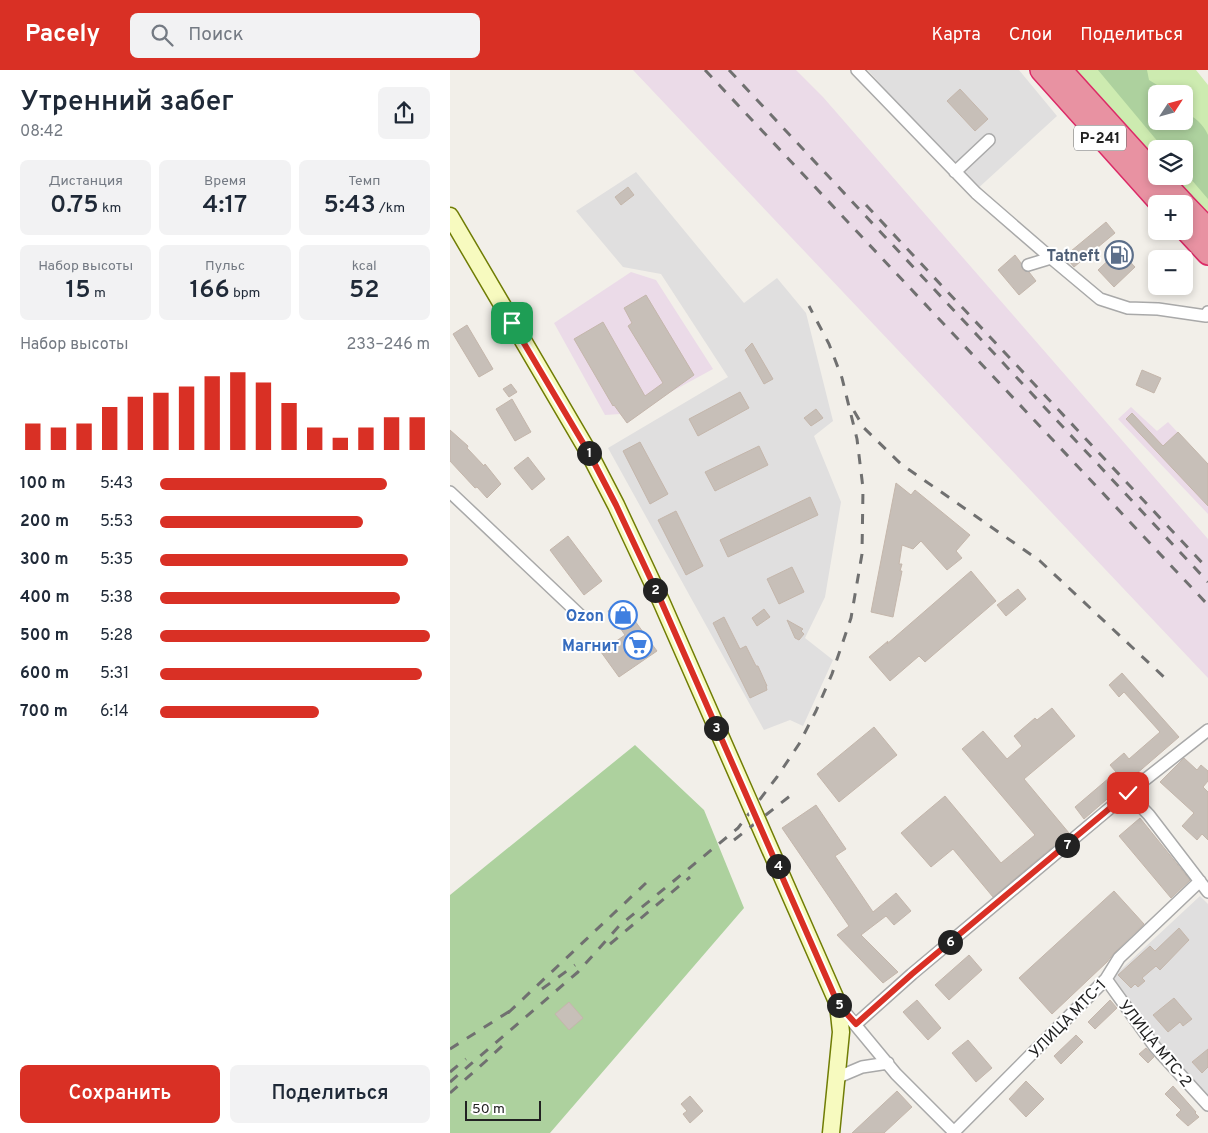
<!DOCTYPE html>
<html lang="ru">
<head>
<meta charset="utf-8">
<style>
  body { margin:0; font-family:Overpass,sans-serif; background:#f2f2f3; color:#1f2937; height:100vh; display:flex; flex-direction:column; font-size:19px; white-space:nowrap }
  * { box-sizing:border-box; margin:0 }
  p { font-size:16px; color:#747a83 }
  .icon { flex:none; width:28px; height:28px; fill:none; stroke:currentColor; stroke-width:2; stroke-linecap:round; stroke-linejoin:round }
  .map { position:relative; flex:1; overflow:hidden }
  .panel { display:flex; flex-direction:column; background:#fff; width:450px }
  .panel>* { flex:none }
  .needle { width:32px; rotate:54deg }
  .fabs { position:absolute; left:698px; top:15px; display:grid; gap:10px }
  .fabs a { display:grid; place-items:center; width:45px; height:45px; border-radius:8px; background:#fff; box-shadow:0 2px 8px #0003; font-size:25px }
  .scale { position:absolute; left:15px; bottom:12px; width:76px; box-sizing:border-box; padding-left:5px; border:2px solid #222; border-top:0; font-size:14px; line-height:18px; white-space:nowrap; color:#222; -webkit-text-stroke:4px #fff; paint-order:stroke }
  .pin { position:absolute; display:grid; place-items:center; width:42px; height:42px; color:#fff; margin:-21px; border-radius:10px; box-shadow:0 2px 8px #0006 }
  .km { position:absolute; width:25px; height:25px; margin:-12px; border-radius:50%; background:#222; color:#fff; font-size:14px; line-height:25px; text-align:center }
  .round { display:grid; place-items:center; flex:none; width:52px; height:52px; border-radius:8px; background:#f2f2f3 }
  .headline { display:flex; align-items:center; justify-content:space-between; height:85px; padding:0 20px }
  h1 { font-size:28px; font-weight:600; line-height:38px }
  .figures { display:grid; grid-template-columns:repeat(3,1fr); gap:8px; height:85px; padding:5px 20px }
  .figures div { display:grid; align-content:center; border-radius:8px; background:#f2f2f3; text-align:center }
  .figures b { font-size:25px; font-weight:600 }
  .figures small { font-size:14px; font-weight:400 }
  .figures p { font-size:14px }
  .chart { height:140px; padding:10px 20px }
  .chart p { display:flex; justify-content:space-between }
  .chart svg { width:100%; height:90px; margin-top:5px; stroke:#d93025; stroke-width:6 }
  .primary-button { display:flex; gap:10px; margin-top:auto; padding:10px 20px }
  .primary-button a { flex:1; height:58px; border-radius:8px; background:#d93025; color:#fff; font-size:20px; font-weight:600; line-height:58px; text-align:center }
  .primary-button a+a { background:#f2f2f3; color:#1f2937 }
  ul { padding:0 20px; list-style:none; font-size:16px }
  li { display:grid; grid-template-columns:80px 60px 1fr; align-items:center; height:38px }
  li i { height:12px; border-radius:6px; background:#d93025 }
  header { display:flex; align-items:center; gap:30px; box-sizing:border-box; height:70px; padding:0 25px; background:#d93025; color:#fff }
  header strong { font-size:24px }
  nav { display:flex; gap:28px; margin-inline-start:auto; font-size:18px }
  .search { width:350px; height:45px; background:#f2f2f3; display:flex; align-items:center; gap:12px; box-sizing:border-box; padding:0 18px; border-radius:8px; color:#747a83; font-size:19px }
  main { display:flex; flex:1; min-height:0 }
  .map>svg:first-child { display:block }
</style>
</head>
<body>
<header>
<strong>Pacely</strong>
<div class="search"><svg class="icon" aria-label="search" viewBox="0 0 24 24"><circle cx="10" cy="10" r="6"/><path d="M15 15l6 6"/></svg>Поиск</div>
<nav><a>Карта</a><a>Слои</a><a>Поделиться</a></nav>
</header>
<main>
<section class="panel">
<div class="headline"><div><h1>Утренний забег</h1><p>08:42</p></div><a class="round"><svg class="icon" aria-label="share" viewBox="0 0 24 24"><path d="M12 15V3M7 8l5-5 5 5M5 13v7h14v-7"/></svg></a></div>
<div class="figures">
<div><p>Дистанция</p><b>0.75<small> km</small></b></div>
<div><p>Время</p><b>4:17</b></div>
<div><p>Темп</p><b>5:43<small> /km</small></b></div>
</div>
<div class="figures">
<div><p>Набор высоты</p><b>15<small> m</small></b></div>
<div><p>Пульс</p><b>166<small> bpm</small></b></div>
<div><p>kcal</p><b>52</b></div>
</div>
<div class="chart"><p><span>Набор высоты</span>233–246 m</p>
<svg viewBox="0 0 160 44" preserveAspectRatio="none"><path d="M5 44V31M15 44V33M25 44V31M35 44V23M45 44V18M55 44V16M65 44V13M75 44V8M85 44V6M95 44V11M105 44V21M115 44V33M125 44V38M135 44V33M145 44V28M155 44V28"/></svg>
</div>
<ul>
<li><b>100 m</b>5:43<i style="width:84%"></i></li>
<li><b>200 m</b>5:53<i style="width:75%"></i></li>
<li><b>300 m</b>5:35<i style="width:92%"></i></li>
<li><b>400 m</b>5:38<i style="width:89%"></i></li>
<li><b>500 m</b>5:28<i style="width:100%"></i></li>
<li><b>600 m</b>5:31<i style="width:97%"></i></li>
<li><b>700 m</b>6:14<i style="width:59%"></i></li>
</ul>
<div class="primary-button"><a>Сохранить</a><a>Поделиться</a></div>
</section>
<div class="map">
<svg width="758" height="1063" viewBox="0 0 758 1063">
  <rect width="100%" height="100%" fill="#f2efe9"/>
  <!-- residential -->
  <path fill="#e0dfdf" d="M418,0h151l38,46 -82,75z
    M186,102l108,131 33,-25 29,35 27,108 -19,15 27,66 -16,95 -20,41 28,22 -30,66 -13,-6 -26,10 -156,-282 120,-71 -67,-103 -38,-7 -47,-56z
    M750,826l8,8v191l-48,-51 -47,-67z"/>
  <!-- industrial -->
  <path fill="#ebdbe8" d="M183,0h163l27,27 385,442v139z
    M181,202l25,8 57,89 -44,24 -42,30 -7,-9 -15,1 -51,-92z
    M681,337l26,24 11,-9 40,43v49l-90,-95z"/>
  <!-- grass -->
  <path fill="#cdebb0" fill-rule="evenodd" d="M622,0h124l12,15v135l-40,-44h16v-27h-28v14zM706,24h28v27h-28z"/>
  <!-- forest -->
  <path fill="#add19e" d="M648,0h49l2,10 13,8 4,6h-10v27h28v-9c11,5 19,12 24,23v64l-24,-28v-22h-20z
    M185,675l69,65 40,98 -194,225h-100v-238z"/>
  <!-- building -->
  <path fill="#c7bfb8" stroke="#c4b6ab" d="M510,19l28,30 -13,12 -28,-30z
    M178,117l6,8 -13,10 -6,-8z
    M656,152l9,11 -41,34 -9,-11z
    M669,180l16,17 -21,20 -16,-17z
    M565,185l6,8 2,7 6,2 7,9 -17,14 -21,-25z
    M196,225l48,80 -67,48 -13,-18 -1,1 -39,-67 29,-17 42,74 18,-13 -35,-57 4,-3 -8,-15z
    M17,255l26,44 -14,8 -26,-43z
    M302,273l21,36 -9,5 -19,-34z
    M692,300l19,8 -7,15 -18,-8z
    M61,314l6,8 -8,5 -6,-8z
    M290,322l9,16 -51,28 -9,-17z
    M62,329l19,33 -16,9 -19,-32z
    M366,339l7,9 -12,8 -7,-8z
    M682,343l31,33 15,-14 30,32v42l-82,-87z
    M0,360l18,16 -1,2 17,18 1,-2 16,20 -14,14 -10,-11 -2,1 -25,-27z
    M190,372l28,52 -18,10 -27,-53z
    M309,376l9,19 -53,26 -10,-19z
    M78,387l17,22 -13,11 -18,-22z
    M446,413l15,12 4,-5 55,45 -14,16 6,7 -15,12 -26,-29 -8,8 -11,-4 -3,19h3l-2,7h2l-9,46 -22,-5z
    M360,427l8,18 -90,42 -8,-17z
    M226,441l27,55 -17,9 -28,-55z
    M118,466l34,45 -18,14 -34,-45z
    M342,497l12,25 -25,12 -12,-25z
    M521,501l25,30 -71,61 -6,-6 -29,25 -21,-24 19,-16 -1,3z
    M568,519l8,10 -20,17 -9,-11z
    M171,532l36,49 -38,26 -18,-25 24,-17 -17,-24z
    M314,539l6,8 -13,9 -5,-8z
    M274,547l16,32 6,-3 10,20h2l9,20h-1l1,4 -17,8 -37,-75z
    M337,550l16,9 -2,2 3,3 -5,6 -4,-2z
    M672,603l57,64 -95,82 -9,-12 41,-35 -6,-7 14,-12 5,6 31,-27 -36,-40 -5,5 -10,-12z
    M602,638l23,28 -51,43 45,54 -76,64 -40,-48 -22,18 -30,-34 44,-37 56,67 34,-28 -73,-86 21,-18 24,28 15,-13 -8,-10 21,-18 2,2z
    M424,657l23,28 -58,47 -22,-28z
    M734,688l13,12 4,-5 7,6v10l-5,6 5,5v48l-6,-6 -5,6 -15,-14 12,-13 -34,-31z
    M366,735l30,44 -11,7 38,56 23,-19 15,18 -17,14 -8,-9 -25,19 37,37 -15,11 -46,-48 12,-9 -67,-98z
    M690,748l50,62 -19,18 -52,-62z
    M664,821l30,33 -30,29 -7,9 -55,52 -33,-36z
    M729,858l10,12 -29,30 -4,-4 -14,12 3,3 -7,6 -3,-3 -4,4 -13,-13 32,-29 5,5z
    M519,885l13,15 -33,30 -14,-15z
    M724,928l18,21 -9,7 -3,-4 -12,10 -15,-17z
    M467,930l24,28 -13,12 -25,-28z
    M660,930l7,8 -22,21 -7,-7z
    M119,932l14,16 -14,12 -14,-16z
    M626,965l7,7 -22,22 -7,-8z
    M518,970l24,28 -16,14 -24,-29z
    M696,978l8,9 -6,6 -9,-9z
    M758,979v18l-6,6 -10,-11z
    M576,1011l18,18 -18,18 -17,-18z
    M723,1016l23,26 -1,1 4,4 -11,9 -12,-11 5,-5 -16,-16z
    M447,1021l15,16 -28,26h-32z
    M240,1026l13,15 -13,12 -7,-9 4,-3 -6,-7z"/>
  <g fill="none" stroke-linecap="round" stroke-linejoin="round">
    <defs>
      <path id="street" d="M407,0l119,123 75,65
        M505,102l34,-32
        M578,195l23,-7 49,41 28,9 30,1 48,7 2,-4
        M0,422l131,124
        M678,723l21,22 59,77
        M656,909l49,68 53,58
        M388,934l58,70 59,59
        M406,954l56,-50 216,-181 80,-63
        M386,1008l26,-11 26,-4
        M504,1062l152,-153 13,-21 81,-77"/>
      <path id="secondary" d="M0,146l139,237 27,52 45,96 177,403 3,28 -10,101"/>
      <path id="highway" d="M591,0l120,134
        M611,0l95,105
        M708,106l26,28
        M734,134l24,25
        M734,158l24,26"/>
    </defs>
    <!-- street casing -->
    <use href="#street" stroke="#a9a9a9" stroke-width="14"/>
    <!-- secondary casing -->
    <use href="#secondary" stroke="#707d05" stroke-width="19"/>
    <!-- highway casing -->
    <use href="#highway" stroke="#dc2a67" stroke-width="24"/>
    <!-- street -->
    <use href="#street" stroke="#fff" stroke-width="11"/>
    <!-- secondary -->
    <use href="#secondary" stroke="#f7fabf" stroke-width="16"/>
    <!-- highway -->
    <use href="#highway" stroke="#e892a2" stroke-width="21"/>
    <!-- rail -->
    <path stroke="#707070" stroke-width="3" stroke-dasharray="10 10" stroke-linecap="butt" d="M255,0l503,535
      M279,0l479,512
      M416,135l342,364
      M404,341l10,17 37,36 139,97 125,117
      M284,770l61,-48
      M160,874l80,-67
      M92,919l33,-24
      M58,943l138,-130
      M0,979l63,-40
      M0,1002l16,-13
      M0,1012l128,-110 41,-46 119,-98 39,-51 22,-33 17,-33 16,-37 19,-56 11,-64 1,-66 -6,-49 -15,-61 -13,-34 -20,-38
      M0,1023l36,-32 16,-15"/>
  </g>
  <g fill="none" stroke-linecap="round" stroke-linejoin="round">
    <defs>
      <path id="route" d="M62,253l77,130 27,52 45,96 177,403 18,20 56,-50 216,-181"/>
    </defs>
    <!-- route casing -->
    <use href="#route" stroke="#fff" stroke-width="10"/>
    <!-- route -->
    <use href="#route" stroke="#d93025" stroke-width="6"/>
  </g>
  <!-- icons -->
  <defs>
    <symbol id="fuel-ring" viewBox="-11 -11 22 22"><circle r="9.5" fill="#fff" stroke="#5c6f8a" stroke-width="1.5"/><path d="M-5.5-6h7V0h2V4h1.3V-2.5L3-4.5l.8-.8L6-3V5H2.5V1h-1V6h-7ZM-4.2-4.7v3.2H.2V-4.7Z" fill="#5c6f8a"/></symbol>
    <symbol id="shop-ring" viewBox="-11 -11 22 22"><circle r="9.5" fill="#fff" stroke="#3f7fe0" stroke-width="1.5"/><path d="M-5-2.5h2.3a2.7 3.5 0 0 1 5.4 0H5L5.5 6h-11ZM-1.5-2.5h3a1.5 2.3 0 0 0-3 0Z" fill="#3f7fe0"/></symbol>
    <symbol id="supermarket-ring" viewBox="-11 -11 22 22"><circle r="9.5" fill="#fff" stroke="#3f7fe0" stroke-width="1.5"/><path d="M-6-5.5h2.5l.6 2H6L4.5 2H-2.5L-4.4-4H-6ZM-1.5 3.2a1.3 1.3 0 1 0 .1 0ZM3 3.2a1.3 1.3 0 1 0 .1 0Z" fill="#3f7fe0"/></symbol>
  </defs>
  <g fill-rule="evenodd">
    <use href="#fuel-ring" x="653" y="169" width="32" height="32"/>
    <use href="#shop-ring" x="157" y="529" width="32" height="32"/>
    <use href="#supermarket-ring" x="172" y="559" width="32" height="32"/>
  </g>
  <g text-anchor="middle" stroke-width="4" stroke-linejoin="round" paint-order="stroke">
    <!-- shield labels -->
    <rect fill="#fff" stroke="#646464" stroke-width="1" x="624" y="55.5" width="52" height="25" rx="4"/>
    <g font-size="15" font-weight="bold" fill="#222">
      <text x="650" y="73">Р-241</text>
    </g>
    <!-- service labels -->
    <g font-size="16" font-weight="bold" fill="#4e5e75" stroke="#fff" text-anchor="end">
      <text x="650" y="191">Tatneft</text>
    </g>
    <!-- shop labels -->
    <g font-size="16" font-weight="bold" fill="#366cbe" stroke="#fff" text-anchor="end">
      <text x="154" y="551">Ozon</text>
      <text x="169" y="581">Магнит</text>
    </g>
    <!-- street labels -->
    <g font-size="16" fill="#222" stroke="#fff">
      <text transform="translate(617 948) rotate(-46)" y="6">УЛИЦА МТС-1</text>
      <text transform="translate(706 973) rotate(51)" y="6">УЛИЦА МТС-2</text>
    </g>
  </g>
</svg>
<div class="fabs">
<a><svg class="needle" viewBox="-14 -14 28 28"><path d="M0-13l5 13h-10z" fill="#e53935"/><path d="M0 13l5-13h-10z" fill="#747a83"/></svg></a>
<a><svg class="icon" aria-label="layers" viewBox="0 0 24 24"><path d="M12 4l9 5-9 5-9-5zM3 14l9 5 9-5"/></svg></a>
<a>+</a>
<a>−</a>
</div>
<div class="scale">50 m</div>
<div class="pin" style="left:62px;top:253px;background:#1e9e55"><svg class="icon" aria-label="arrive" viewBox="0 0 24 24"><path d="M6 21V4h12l-3 4 3 4H6"/></svg></div>
<div class="pin" style="left:678px;top:723px;background:#d93025"><svg class="icon" aria-label="check" viewBox="0 0 24 24"><path d="M5 12l5 5 9-10"/></svg></div>
<b class="km" style="left:139px;top:383px">1</b>
<b class="km" style="left:205px;top:520px">2</b>
<b class="km" style="left:266px;top:658px">3</b>
<b class="km" style="left:328px;top:796px">4</b>
<b class="km" style="left:389px;top:935px">5</b>
<b class="km" style="left:500px;top:872px">6</b>
<b class="km" style="left:617px;top:775px">7</b>
</div>
</main>
</body>
</html>
